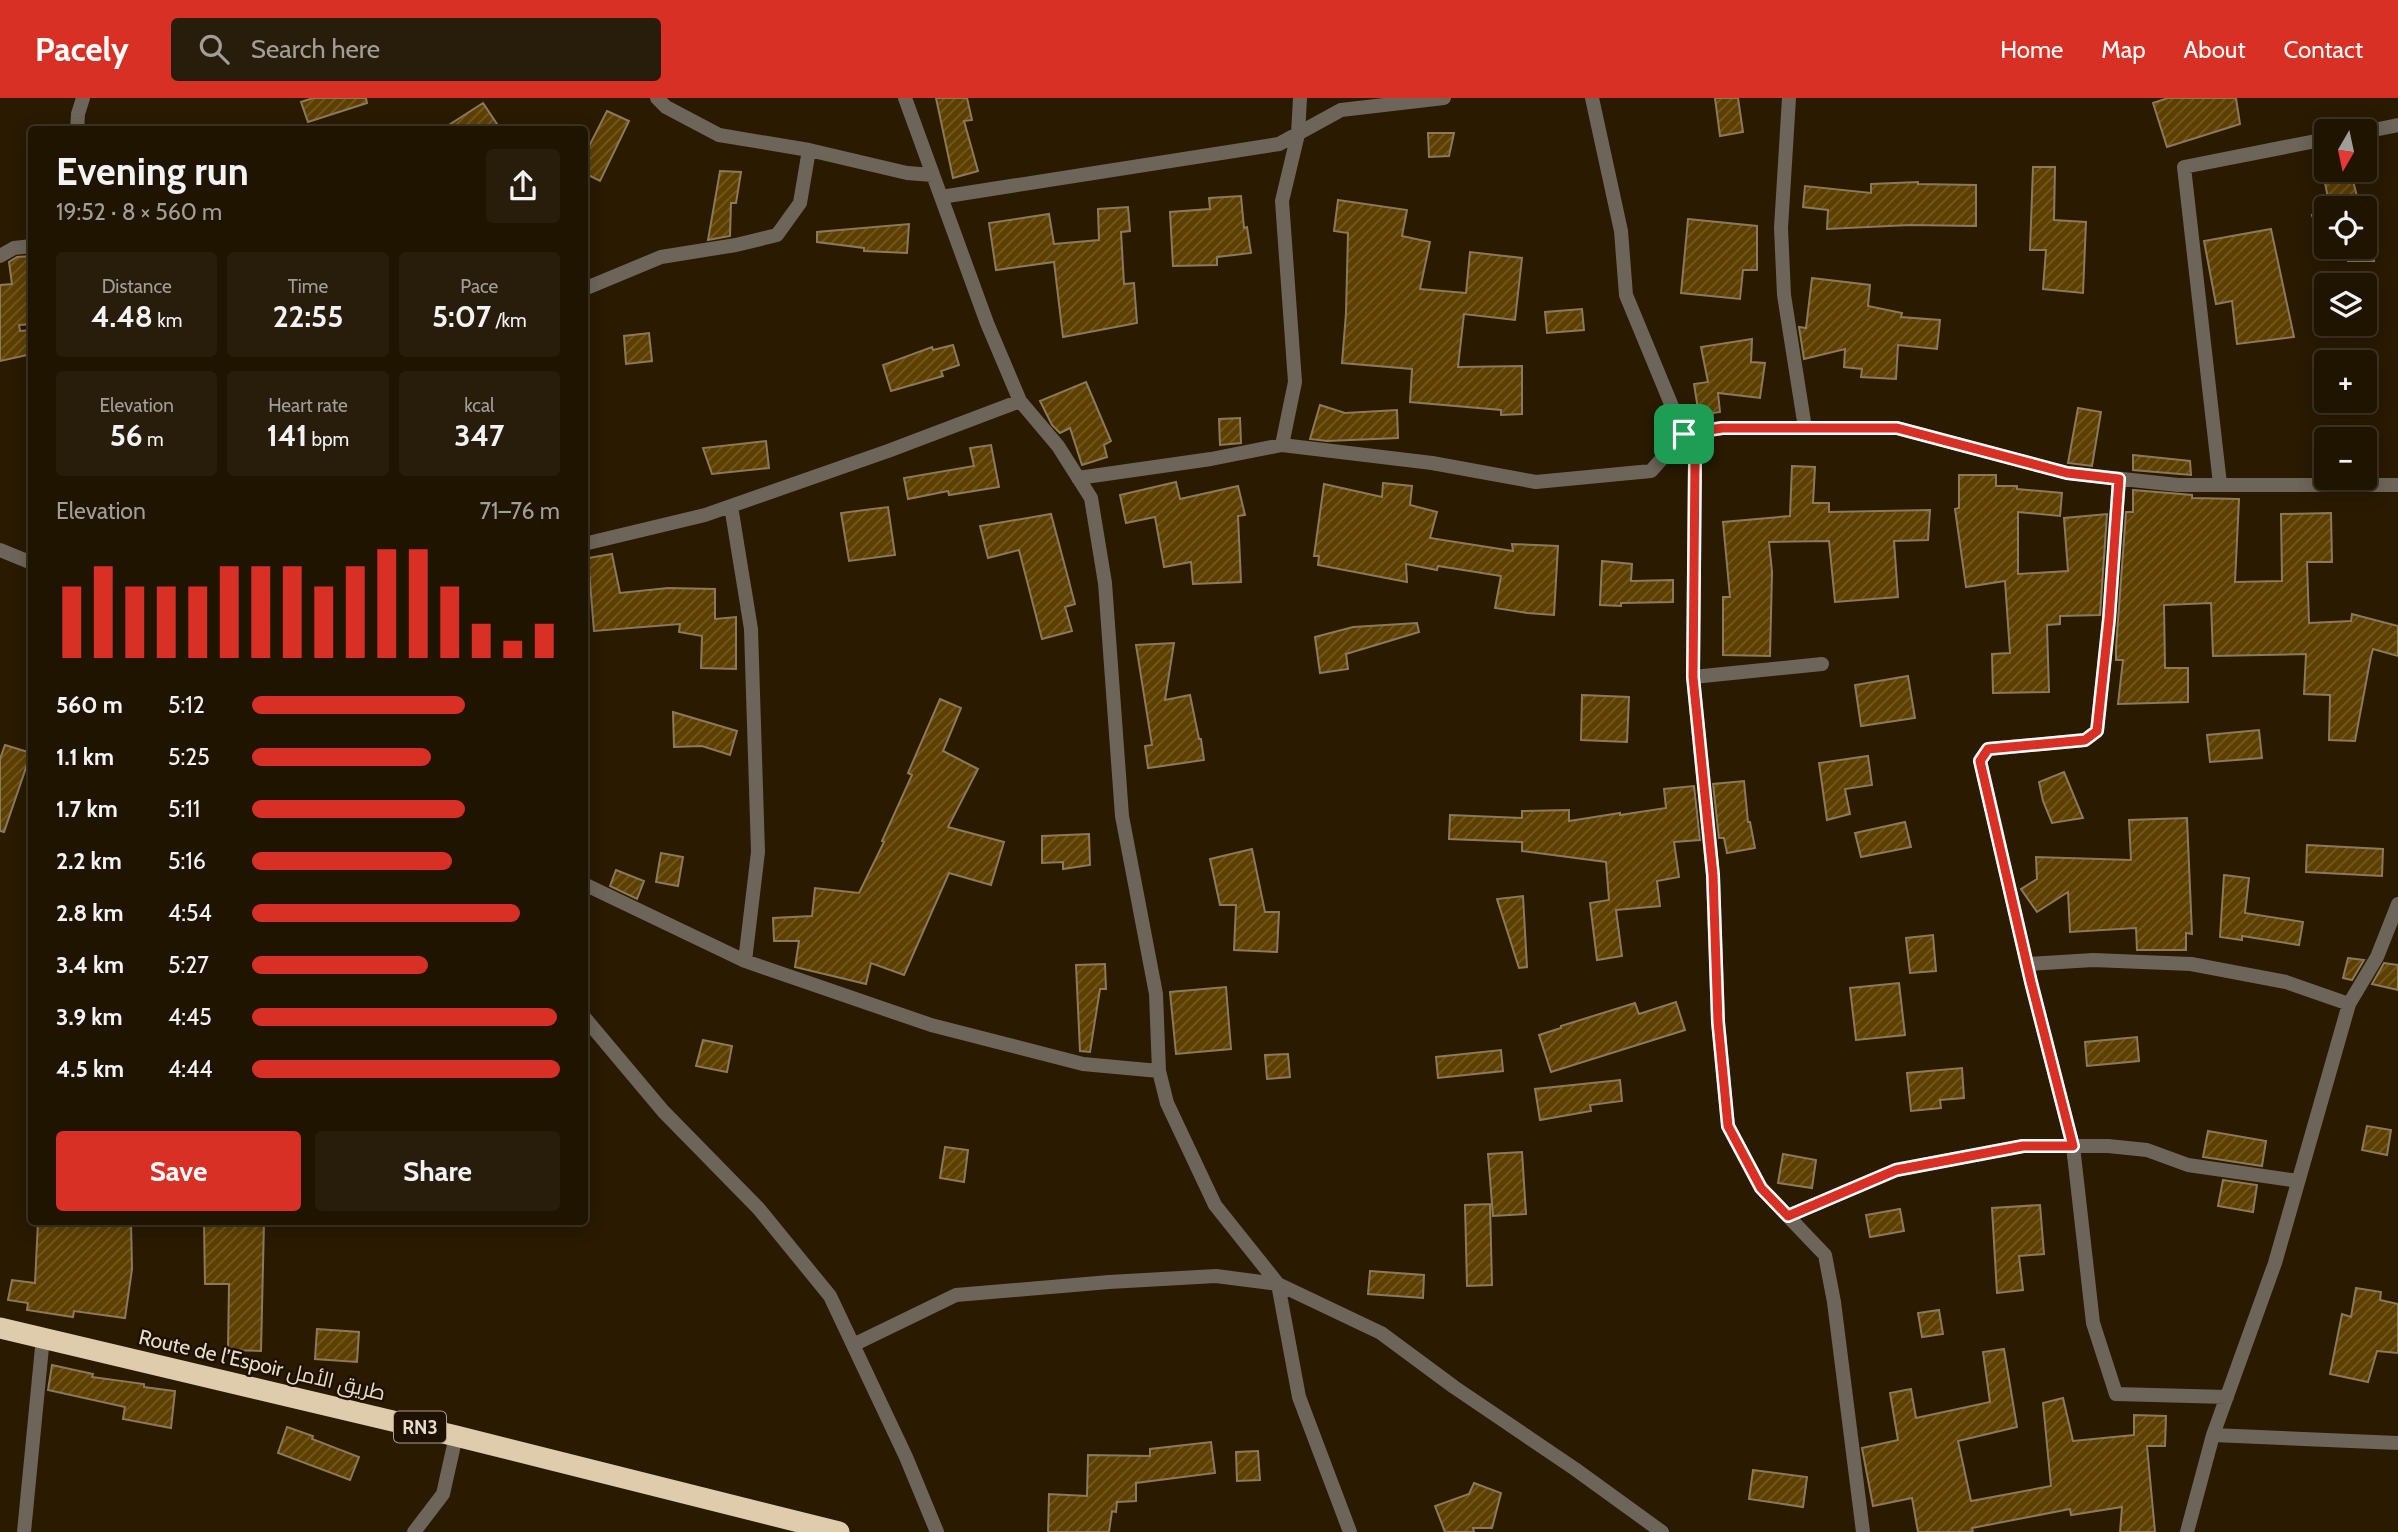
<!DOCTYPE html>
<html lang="en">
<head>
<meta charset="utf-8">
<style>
  body { margin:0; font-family:Cabin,Cairo,sans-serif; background:#271d0a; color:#f1f3f6; height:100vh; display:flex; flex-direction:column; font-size:26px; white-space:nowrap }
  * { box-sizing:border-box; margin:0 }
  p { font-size:23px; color:#a19e99 }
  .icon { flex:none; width:38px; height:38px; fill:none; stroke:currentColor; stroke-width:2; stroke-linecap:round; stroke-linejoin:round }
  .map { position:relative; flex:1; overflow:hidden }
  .sheet { position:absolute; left:28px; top:28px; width:560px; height:1099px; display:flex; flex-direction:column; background:#1f1400; border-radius:7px; box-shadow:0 4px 18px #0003,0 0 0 2px #3c3322 }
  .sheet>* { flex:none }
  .needle { width:46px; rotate:189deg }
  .fabs { position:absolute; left:2314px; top:21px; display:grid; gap:14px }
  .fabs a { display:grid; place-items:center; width:63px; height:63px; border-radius:7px; background:#1f1400; box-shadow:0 4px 18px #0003,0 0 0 2px #3c3322; font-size:35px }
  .pin { position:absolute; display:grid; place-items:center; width:60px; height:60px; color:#fff; margin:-30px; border-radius:14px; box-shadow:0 4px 10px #0006 }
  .round { display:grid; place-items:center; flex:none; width:74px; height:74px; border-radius:7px; background:#271d0a }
  .summary { display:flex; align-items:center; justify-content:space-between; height:119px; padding:0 28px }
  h1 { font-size:38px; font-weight:700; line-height:52px }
  .stats { display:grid; grid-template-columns:repeat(3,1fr); gap:10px; height:119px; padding:7px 28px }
  .stats div { display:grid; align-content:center; border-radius:7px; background:#271d0a; text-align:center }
  .stats b { font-size:30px; font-weight:700 }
  .stats small { font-size:19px; font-weight:400 }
  .stats p { font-size:19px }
  .chart { height:196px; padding:14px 28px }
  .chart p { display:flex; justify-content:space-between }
  .chart svg { width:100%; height:126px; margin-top:7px; stroke:#d93025; stroke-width:6 }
  .primary-button { display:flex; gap:14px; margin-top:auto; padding:14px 28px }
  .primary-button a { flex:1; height:80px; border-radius:7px; background:#d93025; color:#fff; font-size:28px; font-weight:700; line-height:80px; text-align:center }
  .primary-button a+a { background:#271d0a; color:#f1f3f6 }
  ul { padding:0 28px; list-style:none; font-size:23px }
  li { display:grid; grid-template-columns:112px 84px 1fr; align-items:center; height:52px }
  li i { height:18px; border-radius:9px; background:#d93025 }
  header { display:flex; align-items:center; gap:42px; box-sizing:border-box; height:98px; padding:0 35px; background:#d93025; color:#fff }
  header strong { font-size:33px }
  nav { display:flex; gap:38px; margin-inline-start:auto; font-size:24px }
  .search { width:490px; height:63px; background:#271d0a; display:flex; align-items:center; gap:18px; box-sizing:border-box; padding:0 24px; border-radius:7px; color:#a19e99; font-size:26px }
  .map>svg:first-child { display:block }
</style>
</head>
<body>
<header>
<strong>Pacely</strong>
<div class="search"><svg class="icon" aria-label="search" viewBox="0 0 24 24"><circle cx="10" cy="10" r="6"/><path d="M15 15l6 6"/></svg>Search here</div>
<nav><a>Home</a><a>Map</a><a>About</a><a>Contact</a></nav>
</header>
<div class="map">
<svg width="2398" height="1434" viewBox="0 0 2398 1434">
  <defs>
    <pattern id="building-hatch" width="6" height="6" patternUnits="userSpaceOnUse" patternTransform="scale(1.75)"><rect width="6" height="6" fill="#5d3f00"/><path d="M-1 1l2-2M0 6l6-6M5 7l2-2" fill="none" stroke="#745a24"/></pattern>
  </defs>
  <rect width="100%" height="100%" fill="#291a00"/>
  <!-- building -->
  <path fill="url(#building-hatch)" stroke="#8b795c" stroke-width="2" d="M313,0h53l1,5 -59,19 -7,-20z
    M936,0h31l5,22 -8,1 14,50 -25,7z
    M1715,0h23l5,34 -23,4z
    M2168,0h68l4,26 -73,23 -14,-44z
    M483,5l18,27h-60z
    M607,13l22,10 -29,60 -16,-8v-17z
    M1428,35h26l-5,23 -20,1z
    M2033,69h22l-1,53 32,2 -3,71 -40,-4 3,-39h-16z
    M720,73l21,1 -5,31h-5l-1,33 -22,4z
    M2351,75l9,35h-30l-6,-30z
    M1918,84v2l58,1v41l-66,-1 -83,4 1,-19 -25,-3 2,-21 66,7v-9z
    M1241,98l3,32 3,-1 4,26 -34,4v8l-44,1 -3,-54 40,-3 -1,-11z
    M1338,102l69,10 -5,26 28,6 -10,47 46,4 4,-41 52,6 -7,62 -51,-6 -6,53 64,-1v48l-21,1v-5l-91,-8 2,-33 -70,-6 4,-50 2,-80 -14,-2z
    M1128,109l2,24 -9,1 3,52 10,-1 3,40 -74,14 -9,-75 -58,8 -7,-47 60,-9 5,30 45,-4 -1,-31z
    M2326,114v26l-6,2 -8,-25z
    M1688,121l69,7v44h-14l-3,29 -59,-6z
    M2364,125l10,38h-26v-14h16z
    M909,126l-2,29 -43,-2v-3l-47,-6v-10z
    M2271,131l23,108 -57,7 -5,-43 -16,3 -12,-63z
    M32,158v68l-13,1 1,6 12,-1v24l-32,7v-76l12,-1 -3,-22 8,-5z
    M1812,180l58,7 -2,21 34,7 -1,4 39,3 -3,29 -39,-4 -2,34 -35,-2 1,-8 -18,-2 1,-18 -41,10 -5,-32 7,1z
    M1582,211l2,21 -37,3 -2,-21z
    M649,235l3,28 -26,3 -2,-28z
    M1752,241l-1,23 14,1 -5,35 -42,-5 2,19 -21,3 -5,-31 14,-2 -7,-35z
    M953,247l6,20 -18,6 2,5 -52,15 -8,-26 49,-18 1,3z
    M1086,284l25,59 -7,4 3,12 -25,8 -12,-37 -10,5 -8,-8 -12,-24z
    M1320,307l25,8 52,-3 1,28 -71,3 -17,-2z
    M2078,310l23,4 -9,54 -24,-3z
    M1240,320l1,25 -21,2 -1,-26z
    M766,343l3,27 -57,6 -9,-26z
    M991,347l8,42 -50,8 -1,-4 -40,8 -4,-21 70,-12 -4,-18z
    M2133,357l57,6 1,14 -58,-5z
    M1792,368l23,1 -2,36h16v9l101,-2 -2,30 -34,1 4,56 -63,5 -6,-61 -60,1 3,30 -2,84 -47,-1v-58h7l-7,-75 67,-6z
    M1959,377h37v11h21v3l45,4 -2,23 -42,-4v62l50,-3 -4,-53 43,-4 -7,101 -40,1v8l-13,1 2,67 -56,1 -1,-39 18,-1 -5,-72 -39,6 -11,-78 4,-1z
    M1176,384l4,17 58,-13 7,29 -7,1 3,66 -48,2 -2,-22 -27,5 -9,-50 -29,6 -6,-28z
    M1383,385l29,3 -2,19 27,7 -7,26 83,13 -1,-7 46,2 -4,69 -27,-2 -32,-5 6,-32 -63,-10 -1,4 -31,-6 1,18 -89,-17 1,-9h-5l10,-72 58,13z
    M2133,392l59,5v3l47,1 -4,83 47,-1 -1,-67 50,-1 1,49h-25l2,61 42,-2 1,-7 46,12v30l-25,-7 -2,7 -16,85 -26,-1 1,-45 -26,-1 2,-40 -93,2 -2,-53 -47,2 1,63h23v34l-70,2 5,-44h-7v-12l10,-136h7z
    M888,409l7,48 -46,6 -8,-48z
    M1051,416l24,90 -10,3 7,24 -30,8 -23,-89 -31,8 -8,-32z
    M612,456l8,39 48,-5 47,1v30l21,-2v52l-35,-1 1,-32 -23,-4 1,-8 -86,7 -6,-73z
    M1602,463l30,3 -1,17 42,-1v22l-52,1v3l-21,-1z
    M1417,525l2,9 -73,22 2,15 -28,4 -5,-36 38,-10z
    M1174,545l-9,57 25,-5 9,44h2l3,21 -56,8 -3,-22 7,-1 -16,-100z
    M1908,578l7,42 -54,8 -6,-41z
    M1582,597l47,2 -2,45 -46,-2z
    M940,601l21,9 -18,43 35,18 -30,58 56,15 -13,43 -42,-12 -45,102 -33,-12 -5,21 -71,-17 4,-26h-25l-1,-23 39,-2 3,-28 44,5 25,-51 -2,-1 30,-66 -4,-2z
    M673,614l64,19 -7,24 -28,-9 -28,1z
    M2259,632l3,28 -52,4 -3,-27z
    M5,647l26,8 -27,79 -4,-1v-72z
    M1868,658l4,29 -27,4 5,25 -23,6 -8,-57z
    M2064,674l19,46 -31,5 -9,-22 -4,-19z
    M1744,683l4,41h2l5,26 -28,5 -3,-15h-5l-6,-54z
    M1694,688l6,54 -26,2 5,35 -22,4 3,25 -44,4 6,46 -25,4 -7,-57 19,-3 -3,-38 -84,-11v-9l-73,-3 1,-24 72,3v-7l47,-1v11l51,-8v2l46,-7 -2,-19z
    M2187,720l5,116 -6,-1v17h-49l-1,-22 -66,4 -2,-40 -31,20 -16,-23 16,-10 -1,-22 95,3 -2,-40z
    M1905,724l6,25 -50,10 -6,-24z
    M1089,736l1,31 -27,4v-7l-21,1v-27z
    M2307,747l76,4 -1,27 -76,-4z
    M1252,751l13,63h14l-2,40 -43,-2 2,-45h-16l-10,-46z
    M661,755l22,4 -5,29 -22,-4z
    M616,772l28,11 -7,18 -27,-13z
    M2224,777l25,3 -4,35 58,9 -4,23 -57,-9v4l-22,-3z
    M1523,798l4,71 -8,1 -22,-69z
    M1933,837l3,36 -26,2 -4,-35z
    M2348,860l16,2 -12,20 -9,-2z
    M2384,865l14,2v25l-26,-6z
    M1105,866l1,25h-6l-10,63 -10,-1 -4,-86z
    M1899,885l6,52 -49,5 -6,-52z
    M1226,889l5,62 -55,5 -6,-62z
    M1676,904l9,28 -134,42 -12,-37 22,-7v-2l74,-23 4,11z
    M2137,939l2,24 -52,5 -2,-24z
    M703,942l29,6 -5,26 -31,-6z
    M1501,952l2,21 -65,7 -2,-21z
    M1288,956l2,23 -23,2 -2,-24z
    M1962,970l2,30 -24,2 1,8 -30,3 -4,-38z
    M1620,982l2,21 -32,4 1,6 -51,9 -5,-31z
    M2367,1028l24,4 -4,25 -25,-5z
    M2208,1033l58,10 -4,25 -59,-9z
    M945,1049l23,3 -4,32 -24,-4z
    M1522,1054l4,62 -33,2 -5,-62z
    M1783,1056l33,6 -4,28 -34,-5z
    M2223,1082l34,5 -4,27 -35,-6z
    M1490,1106l2,81 -25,1 -2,-81z
    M2040,1107l4,49 -25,2 4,34 -26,3 -5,-85z
    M1900,1111l4,22 -34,6 -4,-22z
    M38,1124l42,2 1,-2h50l1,47 -7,49 -51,-7 -1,6 -46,-7 1,-7 -20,-3 4,-20 23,3z
    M204,1124h60l-3,129 -33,-1 1,-66h-24z
    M1370,1173l54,4 -1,23 -55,-4z
    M2356,1190l25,4 -1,8 18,4v49l-21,-2 -9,31 -38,-8 12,-60 9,3z
    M1939,1212l4,24 -21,3 -4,-24z
    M317,1231l42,3 -2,30 -42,-3z
    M2004,1251l13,78 -59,14 13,60 80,-15 -8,-83 20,-5 10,43 61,-6v-20l32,1 -1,30h-18l8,86h-35l2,-25 -51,8 -1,-6 -98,19 1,4h-55l-6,-34 -39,8 -11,-58 36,-8 -8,-47 21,-4 5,29 74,-16 -7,-50z
    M52,1267l41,9 -1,3 52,7v3l31,4 -4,37 -48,-9 2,-12 -77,-17z
    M287,1329l26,9 -1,3 47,18 -9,23 -72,-27z
    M1211,1344l4,31 -79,10v18l-19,1 -1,10 -4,-1 -3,21h-61l1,-38 38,2 1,-41 62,1v-7z
    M1258,1353l2,29 -23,1 -1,-29z
    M1753,1372l54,7 -4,30 -54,-8z
    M1474,1385l27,10 -9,35h-19l1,4h-29l-10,-26 34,-12z"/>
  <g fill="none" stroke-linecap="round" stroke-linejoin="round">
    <!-- street -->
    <path stroke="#6d6559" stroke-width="14" d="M657,0l9,9 53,28 90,15 98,23 26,2
      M905,0l82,225 33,78 38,45 33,52 14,85 17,233 34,178 3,77 8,32 48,102 63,79 21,113 51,135
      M1592,0l29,133 5,64 69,167 -2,215 20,198 5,147 10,104 33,62 64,67 9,47 29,230
      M1789,0l-8,130 3,67 21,133
      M77,32l1,-16 5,-16
      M2364,34l34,-7
      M941,99l338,-53 62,-34 103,-12
      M0,158l14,-8 18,-2
      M584,191l77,-32 75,-12 41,-10 23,-32 9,-53
      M1282,347l13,-63 -13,-181 16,-67 2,-36
      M1078,380l133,-19 71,-14 150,18 104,19 115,-11 33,-37 38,-6h175l170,45 111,12h220
      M2119,381l-10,140 -12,112 -12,9 -97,9 -8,11 51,222 42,164 20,177 23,71 111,3
      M2220,386l-36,-317 142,-28
      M731,408l20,123 7,223 -13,109
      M584,446l121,-29 183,-64 132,-50
      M0,452l32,13
      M1693,579l129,-13
      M584,786l161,77 186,64 152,39 76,7
      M2027,866l66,-4 98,4 95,18 63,22
      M584,919l79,94 96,98 71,87 76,161 31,75
      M1788,1118l108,-46 127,-24h85l39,4 41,15 110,16
      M853,1247l103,-50 153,-13 107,-6 62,8 103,49 73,54 121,82 87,63
      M2213,1337l185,8
      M24,1434l19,-195
      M414,1434l29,-38 13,-58
      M2187,1434l26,-97 62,-172 74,-259 28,-47 21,-53"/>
    <!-- highway -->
    <path stroke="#dfccac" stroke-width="21" d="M0,1230l456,108 383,96"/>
  </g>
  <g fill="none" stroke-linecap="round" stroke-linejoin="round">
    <defs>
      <path id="route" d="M1722,330h175l170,45 52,6 -10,140 -12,112 -12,9 -97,9 -8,12 51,221 42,164h-50l-127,24 -108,46 -27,-28 -33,-62 -10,-104 -5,-147 -20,-198 2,-215 -11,-28z"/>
    </defs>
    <!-- route casing -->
    <use href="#route" stroke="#fff" stroke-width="14"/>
    <!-- route -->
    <use href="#route" stroke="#d93025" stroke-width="9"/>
  </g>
  <g text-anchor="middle" stroke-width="5" stroke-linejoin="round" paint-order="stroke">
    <!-- shield labels -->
    <rect fill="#1f1100" stroke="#aa9f8f" stroke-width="2" x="394" y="1313.5" width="52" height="31" rx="5"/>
    <g font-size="19" font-weight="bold" fill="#e6dccc">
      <text x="420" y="1336">RN3</text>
    </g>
    <!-- street labels -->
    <g font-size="21" fill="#e6dccc" stroke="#1f1100">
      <text transform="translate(262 1267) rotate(13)" y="7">Route de l’Espoir طريق الأمل</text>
    </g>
  </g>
</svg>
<div class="fabs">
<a><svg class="needle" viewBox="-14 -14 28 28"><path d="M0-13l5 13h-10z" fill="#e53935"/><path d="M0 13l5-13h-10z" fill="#a19e99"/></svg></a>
<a><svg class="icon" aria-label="locate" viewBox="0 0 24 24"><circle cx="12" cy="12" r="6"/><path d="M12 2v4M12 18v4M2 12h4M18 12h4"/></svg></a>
<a><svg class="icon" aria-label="layers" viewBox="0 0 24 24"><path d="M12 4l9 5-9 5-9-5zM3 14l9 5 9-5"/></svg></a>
<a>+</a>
<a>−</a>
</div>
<div class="pin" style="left:1684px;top:336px;background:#1e9e55"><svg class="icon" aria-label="arrive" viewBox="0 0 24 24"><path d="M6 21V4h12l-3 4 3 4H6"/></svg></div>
<section class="sheet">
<div class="summary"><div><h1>Evening run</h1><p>19:52 · 8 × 560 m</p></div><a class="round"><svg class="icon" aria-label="share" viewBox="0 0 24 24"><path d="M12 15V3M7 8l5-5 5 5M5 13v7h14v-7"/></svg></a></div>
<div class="stats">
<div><p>Distance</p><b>4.48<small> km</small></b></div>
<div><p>Time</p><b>22:55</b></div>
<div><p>Pace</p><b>5:07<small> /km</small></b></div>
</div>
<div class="stats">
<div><p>Elevation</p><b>56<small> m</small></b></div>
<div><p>Heart rate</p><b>141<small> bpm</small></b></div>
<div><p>kcal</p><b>347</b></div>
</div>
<div class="chart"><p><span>Elevation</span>71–76 m</p>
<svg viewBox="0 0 160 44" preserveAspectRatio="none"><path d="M5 44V19M15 44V12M25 44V19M35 44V19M45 44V19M55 44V12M65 44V12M75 44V12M85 44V19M95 44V12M105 44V6M115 44V6M125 44V19M135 44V32M145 44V38M155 44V32"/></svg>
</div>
<ul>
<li><b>560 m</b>5:12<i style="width:69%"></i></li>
<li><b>1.1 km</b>5:25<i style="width:58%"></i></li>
<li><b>1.7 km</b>5:11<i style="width:69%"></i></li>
<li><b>2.2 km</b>5:16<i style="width:65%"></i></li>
<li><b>2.8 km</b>4:54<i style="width:87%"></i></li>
<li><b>3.4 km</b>5:27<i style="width:57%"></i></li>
<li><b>3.9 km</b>4:45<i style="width:99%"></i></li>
<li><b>4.5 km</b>4:44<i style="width:100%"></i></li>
</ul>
<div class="primary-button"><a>Save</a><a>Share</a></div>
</section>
</div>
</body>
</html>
